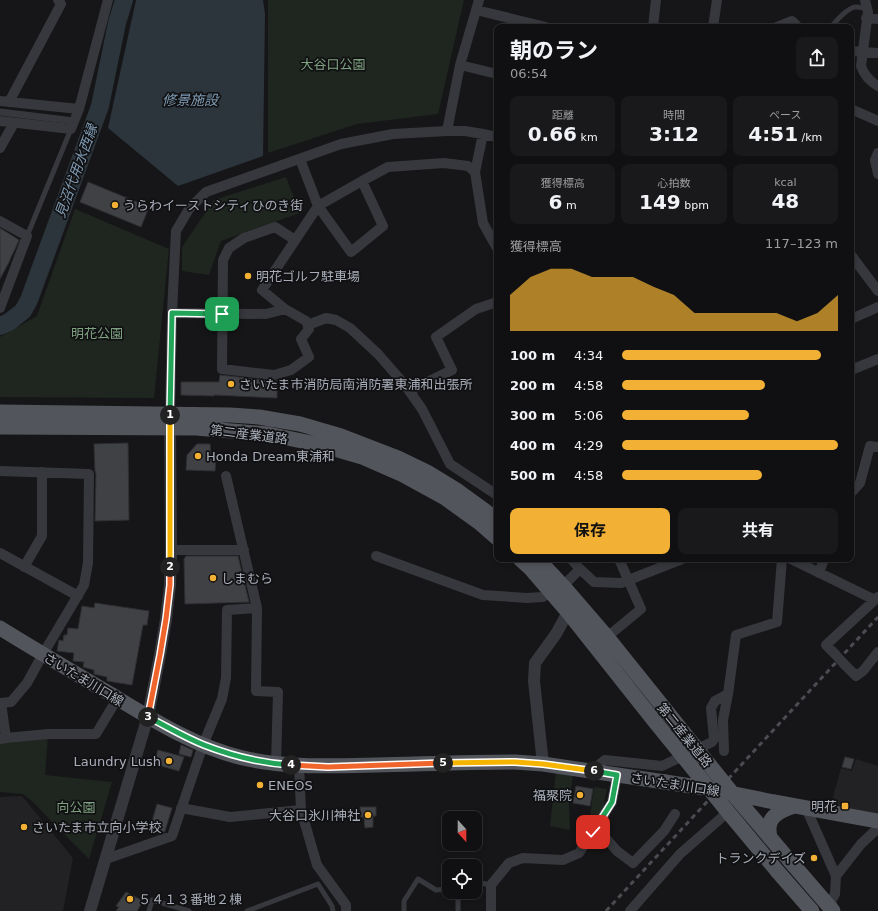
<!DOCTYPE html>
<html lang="ja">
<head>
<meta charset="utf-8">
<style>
  body { margin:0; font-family:"DejaVu Sans","Noto Sans JP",sans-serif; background:#19191b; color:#f1f3f6; height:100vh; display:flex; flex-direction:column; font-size:15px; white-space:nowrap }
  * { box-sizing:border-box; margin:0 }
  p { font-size:13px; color:#9c9d9f }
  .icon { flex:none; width:22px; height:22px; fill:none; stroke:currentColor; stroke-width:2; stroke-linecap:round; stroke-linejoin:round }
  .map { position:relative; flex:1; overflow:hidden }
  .details { position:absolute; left:494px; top:24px; width:360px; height:538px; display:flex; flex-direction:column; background:#101012; border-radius:8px; box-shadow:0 2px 6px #0003,0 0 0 1px #303032 }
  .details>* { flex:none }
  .needle { width:26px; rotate:159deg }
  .controls { position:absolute; left:442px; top:811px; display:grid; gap:8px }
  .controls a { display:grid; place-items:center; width:40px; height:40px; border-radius:8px; background:#101012; box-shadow:0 2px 6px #0003,0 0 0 1px #303032; font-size:20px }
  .pin { position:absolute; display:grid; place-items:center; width:34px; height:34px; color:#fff; margin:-17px; border-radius:8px; box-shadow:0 2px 6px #0006 }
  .km { position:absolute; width:20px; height:20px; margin:-10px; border-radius:50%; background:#222; color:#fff; font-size:11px; line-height:20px; text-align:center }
  .round { display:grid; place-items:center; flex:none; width:42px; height:42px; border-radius:8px; background:#19191b }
  .overview { display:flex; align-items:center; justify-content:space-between; height:68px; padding:0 16px }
  h1 { font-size:22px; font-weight:700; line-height:30px }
  .metrics { display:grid; grid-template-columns:repeat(3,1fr); gap:6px; height:68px; padding:4px 16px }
  .metrics div { display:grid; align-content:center; border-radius:8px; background:#19191b; text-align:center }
  .metrics b { font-size:20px; font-weight:700 }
  .metrics small { font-size:11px; font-weight:400 }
  .metrics p { font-size:11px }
  .chart { height:112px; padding:8px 16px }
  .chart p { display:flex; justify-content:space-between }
  .chart svg { width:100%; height:72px; margin-top:4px; fill:#f2b134; opacity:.7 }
  .primary-button { display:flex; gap:8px; margin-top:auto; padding:8px 16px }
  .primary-button a { flex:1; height:46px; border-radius:8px; background:#f2b134; color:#111; font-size:16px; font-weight:700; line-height:46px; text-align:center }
  .primary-button a+a { background:#19191b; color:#f1f3f6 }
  ul { padding:0 16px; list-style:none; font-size:13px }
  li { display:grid; grid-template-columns:64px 48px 1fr; align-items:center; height:30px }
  li i { height:10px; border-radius:5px; background:#f2b134 }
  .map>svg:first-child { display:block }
</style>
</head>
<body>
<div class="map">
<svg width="878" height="911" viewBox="0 0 878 911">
  <rect width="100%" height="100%" fill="#161618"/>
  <!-- built -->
  <path fill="#222225" d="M856,759l22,7v48l-47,-10 10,-36 11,3z
    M22,796l51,62 -10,53h-63v-114z"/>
  <!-- green -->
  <path fill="#1e261f" d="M268,0h196l-26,114 -81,10 -89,29z
    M286,177l14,36 -79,28 -12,34 -27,-4v-24l32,-47z
    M75,209l94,40 -15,149 -154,-1v-60l37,-21z
    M48,736l-3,39 67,7 -23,77 -36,-36 -20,-21 -10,-8 -23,-2v-49z
    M556,771l17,4 -4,29 1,26 -20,-4z
    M594,787l13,2 -4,20 -17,24 -3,-1 3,-17 4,1z"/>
  <!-- water -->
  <path fill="#2c353c" d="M136,0h127l2,14 -2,142 -85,30 -70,-58z"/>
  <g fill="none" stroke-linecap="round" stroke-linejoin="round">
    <!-- river -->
    <path stroke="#2c353c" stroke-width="18" d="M0,326l9,-4 14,-11 6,-11 71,-194 17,-83 7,-23"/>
  </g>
  <!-- building -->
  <path fill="#404145" stroke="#303034" d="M88,182l61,25 -8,20 -61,-25z
    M0,228l19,12 -4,9 -5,10v1l-10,19z
    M220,375l53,6h4v17l-63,-3v1l-33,-1v-13h38z
    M128,443l1,77 -34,1 1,-47 -1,-3 -1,-27z
    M197,444h13l1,12h5l-1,15 -29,-1 1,-15z
    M186,556h52l11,46 -64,2 -1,-45z
    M95,603l54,8 -2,14h-4l-11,60 -25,-4v-4l-13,-3v-4l-11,-3 1,-5 -11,-1 1,-8 -17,-2 2,-11 4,1 1,-6h3l1,-7 10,1 4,-23 12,2z
    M181,745l12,5 -2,7 -12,-3z
    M158,750l26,7 -5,14 -25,-7z
    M845,757l9,2 -3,10 -9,-2z
    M576,786l17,3 -3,17 -17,-3z
    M157,804l15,4 -7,23 -1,1 -14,-4z
    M360,807h16v9h-3v11l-8,1 -1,-11h-3z
    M126,892l17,9 -6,10h-21l3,-4 -3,-1z"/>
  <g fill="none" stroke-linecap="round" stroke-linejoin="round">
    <!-- service -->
    <path stroke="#37383d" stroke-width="5" d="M831,27c5,-6 18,-21 26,-20 4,0 6,1 10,1
      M27,236l44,-107
      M475,882l16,3
      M149,911l3,-11 37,11
      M247,911l71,-27 14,22 1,5
      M404,911v-10l14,-22 18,11 13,-1
      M458,911v-19"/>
    <!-- pedestrian -->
    <path stroke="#37383d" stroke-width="7" d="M0,112l74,9"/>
    <!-- minor -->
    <path stroke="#37383d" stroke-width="10" d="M865,0l3,12 -7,54c3,9 8,15 17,20
      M476,10l70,17
      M866,18l12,1
      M653,27l3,-27
      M713,27l4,-27
      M777,27l15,-6 6,6
      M851,51l27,2
      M460,65l37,9
      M0,101l79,8
      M9,102l52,-98 -3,-4
      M851,109l27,12
      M0,121l71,8 8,-20 29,-109
      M447,131l13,-66 19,-65
      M483,134l-8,38 8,51 14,25
      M0,148l14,-25
      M878,153l-3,7 3,14
      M300,159l18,47 33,46 32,-26 -21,-45
      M0,221l27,15 -27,72
      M295,240l-20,-13 -31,11 -15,10 -6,12 -1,109 52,6 17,-5 18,-13 -8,-18 8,-10 -3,-8 -21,-12 -23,-19 56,-84 44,-25 26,-14 56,-4 24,3 7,6
      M851,255l27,36
      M172,313l94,1 19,-5
      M851,319l27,-12
      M308,325l18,-7 10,2 14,8 28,26 27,31 17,24 28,55 47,31
      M851,370l27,-11
      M409,391l43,-21 -16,-33 40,-28 21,-7
      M170,414l2,-101 4,-82 13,-22 17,-17 135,-48 52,-10 54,-3h18l18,3 14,3
      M0,471l89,3 -1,89 -4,22 -41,69 -16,29 -16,19 -11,1
      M226,476l31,132 -1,83 22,1 -2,72
      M851,493l9,-10 10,-37 8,1
      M171,550h73
      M0,553l78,43
      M376,556l107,39 44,3 16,-1 7,-6
      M571,559l9,10
      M791,559l84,41
      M24,567l18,-31v-64
      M819,573l5,-14
      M563,586l17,-17 14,13 27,1 61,-24
      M607,637l34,-28 -22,-50
      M835,654l-9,-9 52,-48
      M844,664l12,12 7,-5 15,-19
      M1,703l5,35
      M0,739l6,-1 42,-4h48l21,-35
      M724,751l-1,-31 5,-26
      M299,765l2,45 16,55 29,40v6
      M599,772l1,-8 5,-4 57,6 50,-24 2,-3 -3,-31 4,-7 13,-7 8,-59 41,-13 5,-63
      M181,808l49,9 71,-7
      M806,808l30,68
      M596,827l21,24 16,12 31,-32 11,-17
      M106,859l66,-23 31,-91 19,-46 4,-21 1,-68 30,-2
      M834,910l-3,-9 4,-7 1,-18 25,-32 16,-15v-8
      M491,911v-26l18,-22 14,-5 40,2 16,-7 33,-51 5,-27
      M630,911l50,-57 48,-42"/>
    <!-- tertiary -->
    <path stroke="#37383d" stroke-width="12" d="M543,764l-9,-83 1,-18 21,-29 12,-22
      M90,911l58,-195 12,-61 6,-36 4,-34 1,-35 -1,-130"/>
    <!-- primary -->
    <path stroke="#53555c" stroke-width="15" d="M0,412l230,3 29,2 41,7 41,12 57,22 29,14 31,19 33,24 6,5
      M0,427l196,1 72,6 53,11 41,12 41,18 42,23 36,26 16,14
      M520,559l11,10 37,43 88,111
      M538,559l25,27 44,51 61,76
      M0,628c37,23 75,45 112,67 41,25 84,52 131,63 43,10 88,8 133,7 46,-1 93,-3 139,-3l28,2 122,18
      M774,802l104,19
      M770,837c-5,-19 8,-26 24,-31
      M790,861l43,50
      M778,872l34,39"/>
    <!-- rail -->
    <path stroke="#4a4c52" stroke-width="3" stroke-dasharray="5 4" stroke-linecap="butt" d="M606,911l272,-294"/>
    <!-- minor-bridge -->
    <path stroke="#37383d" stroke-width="10" d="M835,654l9,10"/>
    <!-- primary-bridge -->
    <path stroke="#53555c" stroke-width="15" d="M668,713l64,80 58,68
      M656,723l72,89 50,60
      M665,782l45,7 64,13"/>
  </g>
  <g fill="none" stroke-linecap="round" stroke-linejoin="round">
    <defs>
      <path id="split-1" d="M170,415l2,-102 50,1"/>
      <path id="split-2" d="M170,567v-152"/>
      <path id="split-3" d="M148,717l12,-62 6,-36 4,-34v-18"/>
      <path id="split-4" d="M148,717c18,9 36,20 56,28 28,11 57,18 87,20"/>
      <path id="split-5" d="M291,765l37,2 115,-4"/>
      <path id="split-6" d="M443,763l72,-1 28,2 51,7"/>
      <path id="split-7" d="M593,832l19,-30 5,-27 -23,-4"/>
    </defs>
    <!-- split-1 casing -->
    <use href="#split-1" stroke="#fff" stroke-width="8"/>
    <!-- split-2 casing -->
    <use href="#split-2" stroke="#fff" stroke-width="8"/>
    <!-- split-3 casing -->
    <use href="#split-3" stroke="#fff" stroke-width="8"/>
    <!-- split-4 casing -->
    <use href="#split-4" stroke="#fff" stroke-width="8"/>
    <!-- split-5 casing -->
    <use href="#split-5" stroke="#fff" stroke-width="8"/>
    <!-- split-6 casing -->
    <use href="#split-6" stroke="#fff" stroke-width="8"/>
    <!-- split-7 casing -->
    <use href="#split-7" stroke="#fff" stroke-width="8"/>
    <!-- split-1 -->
    <use href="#split-1" stroke="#22a559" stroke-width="5"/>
    <!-- split-2 -->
    <use href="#split-2" stroke="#f5b400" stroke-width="5"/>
    <!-- split-3 -->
    <use href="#split-3" stroke="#f0652b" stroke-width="5"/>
    <!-- split-4 -->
    <use href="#split-4" stroke="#22a559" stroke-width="5"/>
    <!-- split-5 -->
    <use href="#split-5" stroke="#f0652b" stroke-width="5"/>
    <!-- split-6 -->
    <use href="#split-6" stroke="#f5b400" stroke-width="5"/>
    <!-- split-7 -->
    <use href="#split-7" stroke="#22a559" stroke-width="5"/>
  </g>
  <!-- markers -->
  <g fill="#f2b134" stroke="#111113" stroke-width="1.5">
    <circle cx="115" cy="205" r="4"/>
    <circle cx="248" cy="276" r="4"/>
    <circle cx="231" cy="384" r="4"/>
    <circle cx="198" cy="456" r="4"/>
    <circle cx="213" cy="578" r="4"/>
    <circle cx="169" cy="761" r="4"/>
    <circle cx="260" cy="785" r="4"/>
    <circle cx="580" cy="795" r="4"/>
    <rect x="841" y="802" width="8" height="8" rx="2"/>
    <circle cx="368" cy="815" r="4"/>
    <circle cx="24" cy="827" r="4"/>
    <circle cx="814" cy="858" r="4"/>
    <circle cx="130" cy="899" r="4"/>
  </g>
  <g text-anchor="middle" stroke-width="3.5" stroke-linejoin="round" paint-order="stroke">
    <!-- park labels -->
    <g font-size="13" fill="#7fa381" stroke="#111113">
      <text x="333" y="69">大谷口公園</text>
      <text x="97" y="338">明花公園</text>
      <text x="76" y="812">向公園</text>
    </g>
    <!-- poi labels -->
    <g font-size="13" fill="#a8adb8" stroke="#111113" text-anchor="start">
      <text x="123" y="210">うらわイーストシティひのき街</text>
      <text x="256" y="281">明花ゴルフ駐車場</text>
      <text x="239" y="389">さいたま市消防局南消防署東浦和出張所</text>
      <text x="206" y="461">Honda Dream東浦和</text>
      <text x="221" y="583">しまむら</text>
      <text x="161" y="766" text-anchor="end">Laundry Lush</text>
      <text x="268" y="790">ENEOS</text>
      <text x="572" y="800" text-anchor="end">福聚院</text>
      <text x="837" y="811" text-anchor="end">明花</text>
      <text x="360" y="820" text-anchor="end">大谷口氷川神社</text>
      <text x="32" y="832">さいたま市立向小学校</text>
      <text x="806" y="863" text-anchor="end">トランクデイズ</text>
      <text x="138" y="904">５４１３番地２棟</text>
    </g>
    <!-- street labels -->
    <g font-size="13" fill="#a8adb8" stroke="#111113">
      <text transform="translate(249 434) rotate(7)" y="5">第二産業道路</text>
      <text transform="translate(84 679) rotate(31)" y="5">さいたま川口線</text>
      <text transform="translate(685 735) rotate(51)" y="5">第二産業道路</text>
      <text transform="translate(675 784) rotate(9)" y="5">さいたま川口線</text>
    </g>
    <!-- water labels -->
    <g font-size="14" font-style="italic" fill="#7f9bb3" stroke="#111113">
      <text x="190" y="105">修景施設</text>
      <text transform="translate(76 171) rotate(-70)" y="5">見沼代用水西縁</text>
    </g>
  </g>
</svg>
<div class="controls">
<a><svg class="needle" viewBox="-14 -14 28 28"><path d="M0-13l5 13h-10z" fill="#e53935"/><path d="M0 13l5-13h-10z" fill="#9c9d9f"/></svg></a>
<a><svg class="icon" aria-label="locate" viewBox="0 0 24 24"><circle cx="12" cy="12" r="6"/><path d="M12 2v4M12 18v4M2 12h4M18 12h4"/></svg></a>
</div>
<div class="pin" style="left:222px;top:314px;background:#1e9e55"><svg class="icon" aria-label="arrive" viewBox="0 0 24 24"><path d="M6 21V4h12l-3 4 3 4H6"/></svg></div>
<div class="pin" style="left:593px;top:832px;background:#d93025"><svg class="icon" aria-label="check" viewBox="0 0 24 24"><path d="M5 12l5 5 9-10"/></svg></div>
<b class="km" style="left:170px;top:415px">1</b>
<b class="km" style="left:170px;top:567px">2</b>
<b class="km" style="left:148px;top:717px">3</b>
<b class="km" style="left:291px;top:765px">4</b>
<b class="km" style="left:443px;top:763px">5</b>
<b class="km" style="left:594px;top:771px">6</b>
<section class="details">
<div class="overview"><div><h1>朝のラン</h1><p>06:54</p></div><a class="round"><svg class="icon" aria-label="share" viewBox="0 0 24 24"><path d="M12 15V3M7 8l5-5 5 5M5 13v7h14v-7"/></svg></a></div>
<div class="metrics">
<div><p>距離</p><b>0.66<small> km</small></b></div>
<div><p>時間</p><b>3:12</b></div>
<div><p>ペース</p><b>4:51<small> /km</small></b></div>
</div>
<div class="metrics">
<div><p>獲得標高</p><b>6<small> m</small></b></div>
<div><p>心拍数</p><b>149<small> bpm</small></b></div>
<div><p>kcal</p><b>48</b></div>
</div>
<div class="chart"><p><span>獲得標高</span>117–123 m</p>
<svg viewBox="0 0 160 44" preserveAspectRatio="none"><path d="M0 44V22L10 11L20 6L30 6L40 11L50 11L60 11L70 17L80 22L90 33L100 33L110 33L120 33L130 33L140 38L150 33L160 22V44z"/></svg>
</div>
<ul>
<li><b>100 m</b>4:34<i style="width:92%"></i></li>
<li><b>200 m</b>4:58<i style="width:66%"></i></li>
<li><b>300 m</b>5:06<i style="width:59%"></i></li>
<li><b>400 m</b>4:29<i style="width:100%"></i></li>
<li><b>500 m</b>4:58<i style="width:65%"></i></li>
</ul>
<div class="primary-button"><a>保存</a><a>共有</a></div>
</section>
</div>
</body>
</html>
